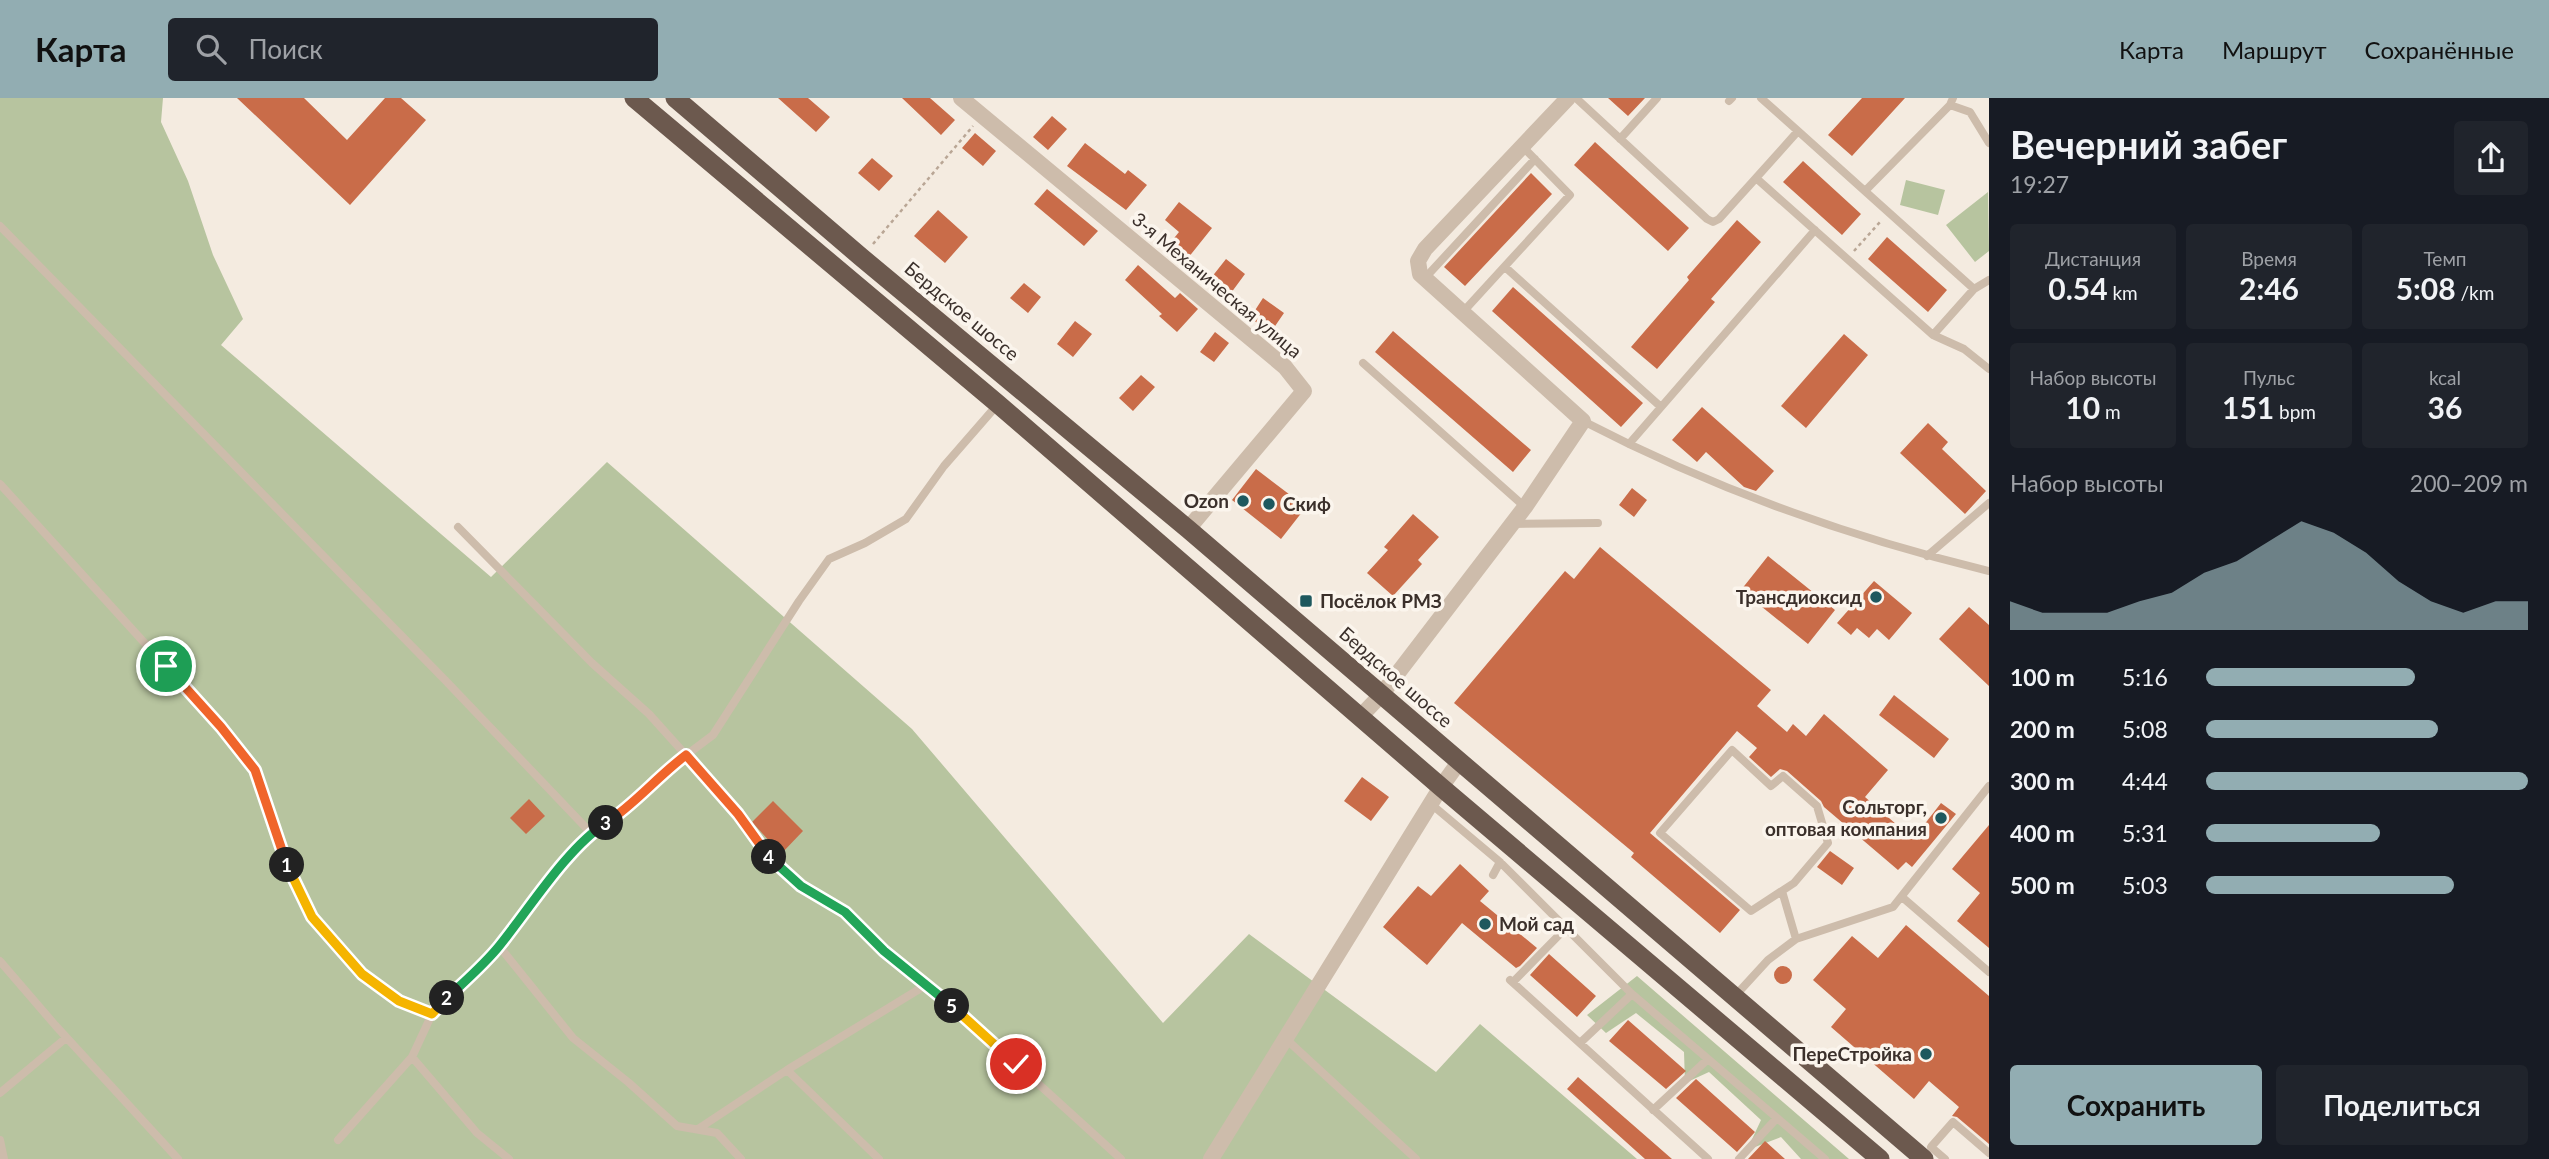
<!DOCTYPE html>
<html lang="ru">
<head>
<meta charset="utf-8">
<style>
  body { margin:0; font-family:Lato,sans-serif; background:#20242c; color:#f1f3f6; height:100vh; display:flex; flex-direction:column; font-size:26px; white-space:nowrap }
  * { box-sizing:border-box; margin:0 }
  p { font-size:23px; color:#9ea1a6 }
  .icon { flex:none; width:38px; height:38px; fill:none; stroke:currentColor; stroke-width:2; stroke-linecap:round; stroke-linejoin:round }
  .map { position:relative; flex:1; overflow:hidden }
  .details { display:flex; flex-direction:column; background:#171b24; width:560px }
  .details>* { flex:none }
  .pin { position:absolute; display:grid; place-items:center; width:60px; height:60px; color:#fff; margin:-30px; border:4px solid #fff; border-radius:50%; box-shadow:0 2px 7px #0007 }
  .km { position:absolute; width:35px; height:35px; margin:-18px; border-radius:50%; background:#222; color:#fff; font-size:19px; line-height:35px; text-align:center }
  .round { display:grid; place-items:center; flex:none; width:74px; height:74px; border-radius:7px; background:#20242c }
  .headline { display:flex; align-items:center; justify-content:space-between; height:119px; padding:0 21px }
  h1 { font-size:38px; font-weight:700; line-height:52px }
  .metrics { display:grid; grid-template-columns:repeat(3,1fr); gap:10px; height:119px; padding:7px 21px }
  .metrics div { display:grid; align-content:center; border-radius:7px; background:#20242c; text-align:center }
  .metrics b { font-size:30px; font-weight:700 }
  .metrics small { font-size:19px; font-weight:400 }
  .metrics p { font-size:19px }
  .chart { height:196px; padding:14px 21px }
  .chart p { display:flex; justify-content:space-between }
  .chart svg { width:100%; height:126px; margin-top:7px; fill:#92adb2; opacity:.7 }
  .cta { display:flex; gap:14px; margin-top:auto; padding:14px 21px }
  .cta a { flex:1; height:80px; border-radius:7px; background:#92adb2; color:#111; font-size:28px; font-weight:700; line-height:80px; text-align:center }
  .cta a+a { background:#20242c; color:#f1f3f6 }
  ul { padding:0 21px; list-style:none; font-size:23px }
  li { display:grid; grid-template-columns:112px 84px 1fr; align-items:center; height:52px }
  li i { height:18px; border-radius:9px; background:#92adb2 }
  header { display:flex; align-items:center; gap:42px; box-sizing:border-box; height:98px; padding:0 35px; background:#92adb2; color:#111 }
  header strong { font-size:33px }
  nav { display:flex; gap:38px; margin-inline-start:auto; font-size:24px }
  .search { width:490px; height:63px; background:#20242c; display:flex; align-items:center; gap:18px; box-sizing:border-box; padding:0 24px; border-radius:7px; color:#9ea1a6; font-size:26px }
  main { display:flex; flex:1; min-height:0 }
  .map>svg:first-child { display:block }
</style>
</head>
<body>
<header>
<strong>Карта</strong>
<div class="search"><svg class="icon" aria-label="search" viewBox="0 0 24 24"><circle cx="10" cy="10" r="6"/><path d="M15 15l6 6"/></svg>Поиск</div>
<nav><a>Карта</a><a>Маршрут</a><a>Сохранённые</a></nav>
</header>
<main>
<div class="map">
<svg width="1989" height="1061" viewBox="0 0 1989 1061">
  <rect width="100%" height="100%" fill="#f4ebe0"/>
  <!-- green -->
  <path fill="#b7c49f" d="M0,0h163l-2,24 27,59 25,74 30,64 -22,26 270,232 116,-115 305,267 251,294 86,-89 187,138 44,-48 157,135h-1637z
    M1906,82l39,10 -7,25 -38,-10z
    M1988,94l1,59 -14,11 -29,-37z
    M1637,878l212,183h-48l-20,-22 -34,13 14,-30 -52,-48 -24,11 -1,-31 -48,-39 -30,20 -19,-18z"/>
  <!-- building -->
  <path fill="#c96c49" d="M237,0h67l43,42 38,-42h16l25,22 -76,85z
    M778,0h30l22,19 -14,15z
    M902,0h28l25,22 -14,15z
    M1608,0h37l-17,18z
    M1862,0h43l-53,58 -24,-21z
    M1052,18l15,13 -19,21 -15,-13z
    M975,35l21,18 -13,15 -21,-18z
    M1595,44l94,86 -21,23 -94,-86z
    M1085,45l40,31 3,-4 19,15 -21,25 -59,-44z
    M872,60l21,18 -14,15 -21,-18z
    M1803,63l58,53 -19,21 -59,-53z
    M1531,75l21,21 -87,92 -21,-19z
    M1047,91l51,42 -14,15 -50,-42z
    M1179,104l33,26 -28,35 -18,-15 13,-16 -14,-12z
    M938,112l30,27 -23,26 -31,-27z
    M1737,122l24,22 -50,57 4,3 -58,67 -26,-22 58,-67 -2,-3z
    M1887,139l60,53 -19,22 -60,-53z
    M1226,161l19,15 -14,19 -20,-15z
    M1138,167l37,33 5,-5 18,16 -21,23 -18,-16 3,-2 -37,-34z
    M1024,185l17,14 -13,16 -18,-15z
    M1513,189l130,116 -22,24 -129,-116z
    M1263,200l21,15 -13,19 -21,-14z
    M1075,223l17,13 -19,23 -16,-13z
    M1393,233l138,119 -18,22 -138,-120z
    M1215,234l14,11 -15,19 -14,-10z
    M1844,236l24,21 -62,73 -25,-22z
    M1141,277l14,12 -22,24 -14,-13z
    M1702,309l72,64 -18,20 -12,-4 -38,-35 -9,10 -25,-22z
    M1928,325l20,19 -6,7 44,42 -21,23 -65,-61z
    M1256,371l50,38 -25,32 -49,-39z
    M1632,390l15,12 -13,17 -15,-12z
    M1413,416l26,23 -21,23 4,4 -29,32 -26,-23 21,-23 -4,-3z
    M1600,449l171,143 -14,16 30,26 6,-8 13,12 18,-22 64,56 -23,27 48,42 28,-36 15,11 -44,53 -6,-5 -8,8 -74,-63 -3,-6 -34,-30 -7,-2 -9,8 -22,-20 8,-9 -20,-17 -87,102 90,77 -20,23 -89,-76 3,-4 -180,-150 111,-132 9,8z
    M1768,458l67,54 -27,34 -67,-54z
    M1874,483l38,32 -23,27 -12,-11 -8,9 -12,-10 -6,7 -14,-12z
    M1969,509l20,18v61l-50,-47z
    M1894,597l55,44 -15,19 -55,-43z
    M1362,679l27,20 -18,24 -27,-20z
    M529,701l16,17 -19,18 -16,-16z
    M773,703l30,30 -22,23 -29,-32z
    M1989,727v123l-32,-27 23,-28 -28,-24z
    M1830,753l24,17 -12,17 -25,-18z
    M1460,766l29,27 -9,10 57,47 -17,18 -4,2 -54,-45 -35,42 -44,-38 35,-41 13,10z
    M1906,827l83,71v148l-32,-27 -5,-1 7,-9 -30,-26 -15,18 -83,-72 15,-18 -33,-29 39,-44 26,22z
    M1549,856l47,42 -19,21 -47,-42z
    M1774 877a9 9 0 1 1 18 0a9 9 0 1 1-18 0Z
    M1628,922l58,51 -20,18 -57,-48z
    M1578,979l94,82h-27l-78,-70z
    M1696,981l59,53 -18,20 -61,-54z
    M1765,1043l20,18h-37z"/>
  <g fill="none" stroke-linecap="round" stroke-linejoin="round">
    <!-- path -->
    <path stroke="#b9a695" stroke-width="2.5" stroke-dasharray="3.5 3.5" stroke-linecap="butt" d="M873,146l100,-118
      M1854,153l26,-29"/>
    <!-- service -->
    <path stroke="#cdbcab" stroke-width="8" d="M1576,0l131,121 6,3 6,-3 37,-41 177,157 31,14 25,20
      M1761,0l37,33
      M1729,3l3,-3
      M1950,7l20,7 19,31
      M1620,41l37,-41
      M1756,80l42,-47 176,158 -41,46
      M1865,93l85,-86 3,-7
      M0,128l445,454 146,153
      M1505,169l156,140
      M1425,180l110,-119
      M1974,191l15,-9
      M1462,215l108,-118 -48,-49
      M1363,265l162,144
      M1583,323c129,67 265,116 406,150
      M1629,346l186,-214
      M0,386l221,243 34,43 33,97 24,50 50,57 37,27 33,13
      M1512,426l86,-1
      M458,429l134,136 57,51 90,100 27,40 35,32 44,26 39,39 71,57 166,151
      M1927,458l62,-53
      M1732,652l39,36 12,-10 34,30 11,37 -34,40 -43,28 -91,-78z
      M1431,706l69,58 132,132 193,165
      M1493,777l7,-13
      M1782,793l14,48
      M1902,799l87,75
      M499,848l74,92 55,44 49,44 40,7 24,26
      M0,863l55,64 123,134
      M1510,882l198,179
      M1513,884l52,-53
      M1735,898l33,-36 28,-21 97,-32 96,-121
      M1286,941l130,120
      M1580,945l52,-49
      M412,959l65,76 32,26
      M787,972l92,89
      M0,995l66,-55
      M1653,1012l55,-51
      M698,1031l89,-59 139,-85
      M0,1042l4,19
      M338,1042l74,-83 20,-43 67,-68 33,-45 59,-68 25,-16 45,-43 52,-39 86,-134 30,-42 36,-16 41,-24 38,-53 54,-62
      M1739,1061l38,-41
      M1945,1061l-14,-12 22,-25 36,31"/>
    <!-- minor -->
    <path stroke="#cdbcab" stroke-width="16" d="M961,0l324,269 19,24 -116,138
      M1360,619l21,-22 144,-188 58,-86 -163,-147 -2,-13 7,-12 143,-151
      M1211,1061l230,-372 18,-25"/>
    <!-- trunk -->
    <path stroke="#6c594e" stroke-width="19" d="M634,0l364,306 443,383 439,372
      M675,0l186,159 327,272 736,630"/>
  </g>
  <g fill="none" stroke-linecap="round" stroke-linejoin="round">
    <defs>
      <path id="split-1" d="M166,568l55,61 34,43 32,95"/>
      <path id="split-2" d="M287,767l25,52 50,57 37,27 33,13 15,-16"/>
      <path id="split-3" d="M447,900c18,-17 38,-34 53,-53 30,-37 67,-97 106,-122"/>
      <path id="split-4" d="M606,725c28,-18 52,-47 80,-68l52,59 31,43"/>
      <path id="split-5" d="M769,759l32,29 44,26 39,39 68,55"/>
      <path id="split-6" d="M952,908l64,58"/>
    </defs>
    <!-- split-1 casing -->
    <use href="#split-1" stroke="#fff" stroke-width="14"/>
    <!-- split-2 casing -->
    <use href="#split-2" stroke="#fff" stroke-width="14"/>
    <!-- split-3 casing -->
    <use href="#split-3" stroke="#fff" stroke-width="14"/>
    <!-- split-4 casing -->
    <use href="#split-4" stroke="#fff" stroke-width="14"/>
    <!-- split-5 casing -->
    <use href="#split-5" stroke="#fff" stroke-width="14"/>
    <!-- split-6 casing -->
    <use href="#split-6" stroke="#fff" stroke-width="14"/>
    <!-- split-1 -->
    <use href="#split-1" stroke="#f0652b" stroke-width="9"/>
    <!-- split-2 -->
    <use href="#split-2" stroke="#f5b400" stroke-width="9"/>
    <!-- split-3 -->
    <use href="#split-3" stroke="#22a559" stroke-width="9"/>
    <!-- split-4 -->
    <use href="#split-4" stroke="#f0652b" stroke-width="9"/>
    <!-- split-5 -->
    <use href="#split-5" stroke="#22a559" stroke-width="9"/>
    <!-- split-6 -->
    <use href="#split-6" stroke="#f5b400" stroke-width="9"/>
  </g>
  <!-- markers -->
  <g fill="#1e585e" stroke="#fbf5ed" stroke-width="2.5">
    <circle cx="1243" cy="403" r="7"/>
    <circle cx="1269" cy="406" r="7"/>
    <circle cx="1876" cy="499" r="7"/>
    <rect x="1299" y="496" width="14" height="14" rx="3.5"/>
    <circle cx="1941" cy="720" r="7"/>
    <circle cx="1485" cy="826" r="7"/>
    <circle cx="1926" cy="956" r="7"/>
  </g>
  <g text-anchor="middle" stroke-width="7" stroke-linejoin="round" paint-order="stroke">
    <!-- street labels -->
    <g font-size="19" fill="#3b302b" stroke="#fbf5ed">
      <text transform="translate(1217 187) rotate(40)" y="7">3-я Механическая улица</text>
      <text transform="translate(962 213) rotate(40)" y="7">Бердское шоссе</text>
      <text transform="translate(1396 579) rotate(41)" y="7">Бердское шоссе</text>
    </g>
    <!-- poi labels -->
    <g font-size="19" font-weight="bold" fill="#3b302b" stroke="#fbf5ed" text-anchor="end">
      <text x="1229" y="410">Ozon</text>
      <text x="1283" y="413" text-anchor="start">Скиф</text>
      <text x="1862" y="506">Трансдиоксид</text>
      <text x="1320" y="510" text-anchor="start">Посёлок РМЗ</text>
      <text x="1927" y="716">Сольторг,<tspan x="1927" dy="22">оптовая компания</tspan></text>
      <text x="1499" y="833" text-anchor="start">Мой сад</text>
      <text x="1912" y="963">ПереСтройка</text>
    </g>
  </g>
</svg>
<div class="pin" style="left:166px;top:568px;background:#1e9e55"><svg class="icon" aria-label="arrive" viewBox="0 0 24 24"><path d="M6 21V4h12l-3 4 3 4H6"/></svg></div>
<div class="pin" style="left:1016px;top:966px;background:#d93025"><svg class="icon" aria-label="check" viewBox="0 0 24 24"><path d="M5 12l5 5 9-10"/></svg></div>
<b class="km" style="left:287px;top:767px">1</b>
<b class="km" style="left:447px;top:900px">2</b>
<b class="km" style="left:606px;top:725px">3</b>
<b class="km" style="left:769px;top:759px">4</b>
<b class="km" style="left:952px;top:908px">5</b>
</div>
<section class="details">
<div class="headline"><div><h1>Вечерний забег</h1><p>19:27</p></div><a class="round"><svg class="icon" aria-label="share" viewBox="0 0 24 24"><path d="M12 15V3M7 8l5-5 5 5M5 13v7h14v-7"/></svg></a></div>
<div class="metrics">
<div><p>Дистанция</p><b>0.54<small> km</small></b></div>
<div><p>Время</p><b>2:46</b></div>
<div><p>Темп</p><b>5:08<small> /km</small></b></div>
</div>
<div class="metrics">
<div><p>Набор высоты</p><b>10<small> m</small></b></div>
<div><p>Пульс</p><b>151<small> bpm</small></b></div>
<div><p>kcal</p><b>36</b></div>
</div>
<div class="chart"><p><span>Набор высоты</span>200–209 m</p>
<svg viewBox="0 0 160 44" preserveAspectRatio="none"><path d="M0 44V34L10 38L20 38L30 38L40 34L50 31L60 24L70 20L80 13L90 6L100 10L110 17L120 27L130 34L140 38L150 34L160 34V44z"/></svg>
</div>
<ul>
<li><b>100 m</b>5:16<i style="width:65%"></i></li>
<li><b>200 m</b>5:08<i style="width:72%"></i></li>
<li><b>300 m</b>4:44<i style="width:100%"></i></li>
<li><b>400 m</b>5:31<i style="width:54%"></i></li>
<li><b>500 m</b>5:03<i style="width:77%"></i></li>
</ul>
<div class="cta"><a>Сохранить</a><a>Поделиться</a></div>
</section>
</main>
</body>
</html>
